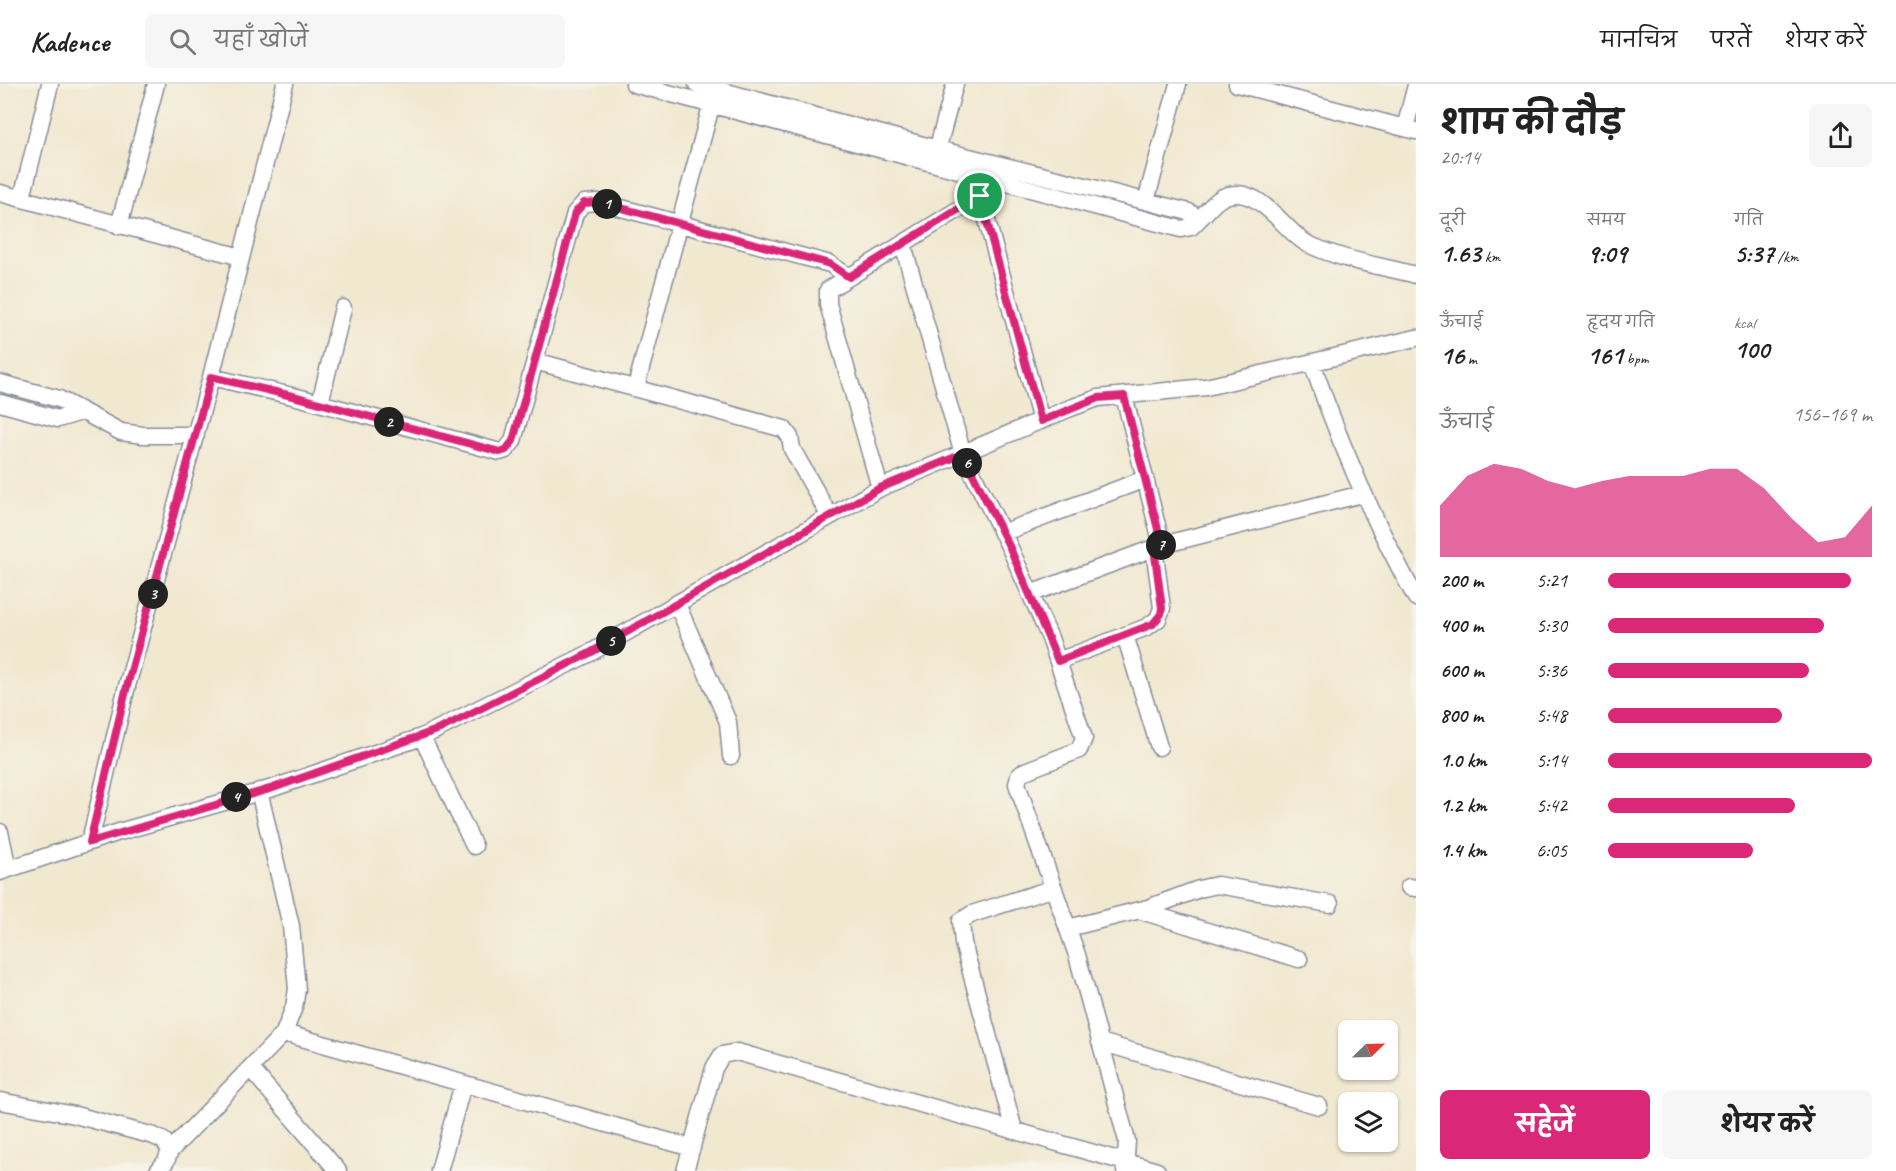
<!DOCTYPE html>
<html lang="hi">
<head>
<meta charset="utf-8">
<style>
  body { margin:0; font-family:Caveat,"Playpen Sans Deva",sans-serif; background:#f6f6f6; color:#222; height:100vh; display:flex; flex-direction:column; font-size:22px; white-space:nowrap }
  * { box-sizing:border-box; margin:0 }
  p { font-size:20px; color:#767676 }
  .icon { flex:none; width:33px; height:33px; fill:none; stroke:currentColor; stroke-width:2; stroke-linecap:round; stroke-linejoin:round }
  .map { position:relative; flex:1; overflow:hidden }
  .side { display:flex; flex-direction:column; background:#fff; width:480px }
  .side>* { flex:none }
  .needle { width:39px; rotate:67deg }
  .buttons { position:absolute; left:1338px; top:936px; display:grid; gap:12px }
  .buttons a { display:grid; place-items:center; width:60px; height:60px; border-radius:9px; background:#fff; box-shadow:0 2px 4px #0004; font-size:30px }
  .pin { position:absolute; display:grid; place-items:center; width:51px; height:51px; color:#fff; margin:-26px; border:3px solid #fff; border-radius:50%; box-shadow:0 2px 6px #0007 }
  .km { position:absolute; width:30px; height:30px; margin:-15px; border-radius:50%; background:#222; color:#fff; font-size:16px; line-height:30px; text-align:center }
  .round { display:grid; place-items:center; flex:none; width:63px; height:63px; border-radius:9px; background:#f6f6f6 }
  .overview { display:flex; align-items:center; justify-content:space-between; height:102px; padding:0 24px }
  h1 { font-size:33px; font-weight:700; line-height:45px }
  .stats { display:grid; grid-template-columns:repeat(3,1fr); gap:9px; height:102px; padding:6px 24px }
  .stats div { display:grid; align-content:center }
  .stats b { font-size:26px; font-weight:700 }
  .stats small { font-size:16px; font-weight:400 }
  .stats p { font-size:16px }
  .chart { height:168px; padding:12px 24px }
  .chart p { display:flex; justify-content:space-between }
  .chart svg { width:100%; height:108px; margin-top:6px; fill:#db2777; opacity:.7 }
  .cta { display:flex; gap:12px; margin-top:auto; padding:12px 24px }
  .cta a { flex:1; height:69px; border-radius:9px; background:#db2777; color:#fff; font-size:24px; font-weight:700; line-height:69px; text-align:center }
  .cta a+a { background:#f6f6f6; color:#222 }
  ul { padding:0 24px; list-style:none; font-size:20px }
  li { display:grid; grid-template-columns:96px 72px 1fr; align-items:center; height:45px }
  li i { height:15px; border-radius:8px; background:#db2777 }
  header { display:flex; align-items:center; gap:36px; box-sizing:border-box; height:84px; padding:0 30px; background:#fff; border-bottom:2px solid #e0e0e0 }
  header strong { font-size:28px }
  nav { display:flex; gap:33px; margin-inline-start:auto; font-size:21px }
  .search { width:420px; height:54px; background:#f6f6f6; display:flex; align-items:center; gap:15px; box-sizing:border-box; padding:0 21px; border-radius:9px; color:#767676; font-size:22px }
  main { display:flex; flex:1; min-height:0 }
  .map>svg:first-child { display:block }
</style>
</head>
<body>
<header>
<strong>Kadence</strong>
<div class="search"><svg class="icon" aria-label="search" viewBox="0 0 24 24"><circle cx="10" cy="10" r="6"/><path d="M15 15l6 6"/></svg>यहाँ खोजें</div>
<nav><a>मानचित्र</a><a>परतें</a><a>शेयर करें</a></nav>
</header>
<main>
<div class="map">
<svg width="1416" height="1087" viewBox="0 0 1416 1087">
  <rect width="100%" height="100%" fill="#f7f3e8"/>
  <filter id="ink" filterUnits="userSpaceOnUse"><feTurbulence type="fractalNoise" baseFrequency=".0167" numOctaves="2"/><feDisplacementMap in="SourceGraphic" scale="12" xChannelSelector="R" yChannelSelector="G"/><feConvolveMatrix kernelMatrix="1 2 1 2 8 2 1 2 1" color-interpolation-filters="sRGB"/></filter>
  <filter id="wash" filterUnits="userSpaceOnUse"><feTurbulence type="fractalNoise" baseFrequency=".008" numOctaves="4" result="noise"/><feDisplacementMap in="SourceGraphic" scale="24" xChannelSelector="R" yChannelSelector="G"/><feGaussianBlur stdDeviation="1.35" result="paint"/><feColorMatrix in="noise" values="0 0 0 0 0 0 0 0 0 0 0 0 0 0 0 0 0 1.4 0 .05"/><feComposite in="paint" operator="in"/></filter>
  <g filter="url(#wash)">
    <rect width="100%" height="100%" fill="#f1e8d0"/>
  </g>
  <g filter="url(#ink)">
    <g fill="none" stroke-linecap="round" stroke-linejoin="round">
      <defs>
        <path id="minor" d="M634,0l547,145 10,-2 8,-8 -10,-7 -244,-61 -248,-67
          M1237,0l179,47
          M1405,44l11,-43
          M935,74l20,-74
          M978,103l63,234
          M0,109l241,64
          M22,114l28,-114
          M1146,117l32,-117
          M1199,135c8,-7 14,-17 24,-22 35,-16 62,36 85,47 33,16 73,22 108,31
          M119,142l37,-142
          M903,161l60,209 47,94 40,90 34,100 -5,12 -54,21 -6,5 -2,8 60,171 50,186 -2,30
          M535,277l249,68 6,8 2,12 37,66
          M1312,279c28,82 62,159 104,235
          M211,293l90,21 199,54 6,-2 7,-9 62,-228 9,-10 15,-1 231,62 19,13
          M0,299l59,16 62,33 22,3h53
          M636,303l78,-292
          M1124,312l38,149
          M0,319l58,16 23,-7
          M320,319l23,-95
          M880,404l-52,-184v-14l152,-94
          M1002,449l143,-54
          M1030,510l132,-49 200,-51
          M677,520l51,118 3,34
          M1125,551l34,112
          M1058,577l89,-34 11,-8 4,-11 -8,-60
          M422,653l52,109
          M0,748l8,37
          M90,757l36,-151 85,-313 74,-293
          M0,788l119,-40 154,-44 149,-51 168,-84 290,-165 188,-79 30,-11 108,-11 210,-49
          M1409,803l7,1
          M1141,827l158,48
          M1068,844l80,-20 51,-19 18,-4 113,19
          M284,949l408,115
          M1100,958l219,64
          M251,985l87,102
          M0,1017l75,14 79,21 10,5 6,10 -4,10 -8,10
          M1014,1046l-51,-187 -2,-22 11,-7 82,-26
          M170,1067l114,-118 10,-26 3,-18 -6,-63 -32,-135
          M439,1087l24,-87
          M685,1087l29,-103 8,-13 15,-3 420,119"/>
      </defs>
      <!-- minor casing -->
      <use href="#minor" stroke="#868c97" stroke-width="19"/>
      <!-- minor -->
      <use href="#minor" stroke="#fff" stroke-width="16"/>
    </g>
  </g>
  <g fill="none" stroke-linecap="round" stroke-linejoin="round" filter="url(#ink)">
    <defs>
      <path id="route" d="M980,112l61,225 57,-23 26,-2 38,149 -8,3 8,60 -1,6 -8,10 -95,37 -48,-113 -47,-94 -83,34 -290,165 -150,76 -167,59 -183,54 36,-152 85,-313 90,21 199,54 6,-2 7,-9 62,-228 9,-10 15,-1 231,62 19,13z"/>
    </defs>
    <!-- route casing -->
    <use href="#route" stroke="#fff" stroke-width="12"/>
    <!-- route -->
    <use href="#route" stroke="#db2777" stroke-width="8"/>
  </g>
</svg>
<div class="buttons">
<a><svg class="needle" viewBox="-14 -14 28 28"><path d="M0-13l5 13h-10z" fill="#e53935"/><path d="M0 13l5-13h-10z" fill="#767676"/></svg></a>
<a><svg class="icon" aria-label="layers" viewBox="0 0 24 24"><path d="M12 4l9 5-9 5-9-5zM3 14l9 5 9-5"/></svg></a>
</div>
<div class="pin" style="left:980px;top:112px;background:#1e9e55"><svg class="icon" aria-label="arrive" viewBox="0 0 24 24"><path d="M6 21V4h12l-3 4 3 4H6"/></svg></div>
<b class="km" style="left:607px;top:120px">1</b>
<b class="km" style="left:389px;top:338px">2</b>
<b class="km" style="left:153px;top:510px">3</b>
<b class="km" style="left:236px;top:713px">4</b>
<b class="km" style="left:611px;top:557px">5</b>
<b class="km" style="left:967px;top:379px">6</b>
<b class="km" style="left:1161px;top:461px">7</b>
</div>
<section class="side">
<div class="overview"><div><h1>शाम की दौड़</h1><p>20:14</p></div><a class="round"><svg class="icon" aria-label="share" viewBox="0 0 24 24"><path d="M12 15V3M7 8l5-5 5 5M5 13v7h14v-7"/></svg></a></div>
<div class="stats">
<div><p>दूरी</p><b>1.63<small> km</small></b></div>
<div><p>समय</p><b>9:09</b></div>
<div><p>गति</p><b>5:37<small> /km</small></b></div>
</div>
<div class="stats">
<div><p>ऊँचाई</p><b>16<small> m</small></b></div>
<div><p>हृदय गति</p><b>161<small> bpm</small></b></div>
<div><p>kcal</p><b>100</b></div>
</div>
<div class="chart"><p><span>ऊँचाई</span>156–169 m</p>
<svg viewBox="0 0 160 44" preserveAspectRatio="none"><path d="M0 44V23L10 11L20 6L30 8L40 13L50 16L60 13L70 11L80 11L90 11L100 8L110 8L120 16L130 28L140 38L150 36L160 23V44z"/></svg>
</div>
<ul>
<li><b>200 m</b>5:21<i style="width:92%"></i></li>
<li><b>400 m</b>5:30<i style="width:82%"></i></li>
<li><b>600 m</b>5:36<i style="width:76%"></i></li>
<li><b>800 m</b>5:48<i style="width:66%"></i></li>
<li><b>1.0 km</b>5:14<i style="width:100%"></i></li>
<li><b>1.2 km</b>5:42<i style="width:71%"></i></li>
<li><b>1.4 km</b>6:05<i style="width:55%"></i></li>
</ul>
<div class="cta"><a>सहेजें</a><a>शेयर करें</a></div>
</section>
</main>
</body>
</html>
